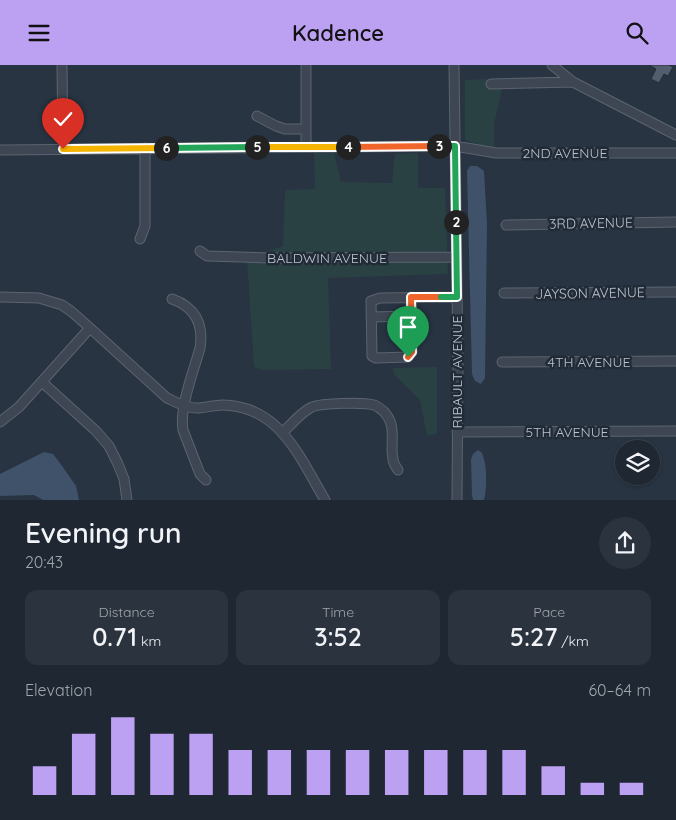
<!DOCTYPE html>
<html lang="en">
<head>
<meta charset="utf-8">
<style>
  body { margin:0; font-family:Quicksand,sans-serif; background:#2b333e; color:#f1f3f6; height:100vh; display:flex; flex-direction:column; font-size:19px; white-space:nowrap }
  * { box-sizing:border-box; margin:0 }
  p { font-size:16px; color:#a1a5ac }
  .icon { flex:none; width:28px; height:28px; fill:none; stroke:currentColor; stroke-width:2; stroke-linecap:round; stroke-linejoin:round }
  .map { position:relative; height:435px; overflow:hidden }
  .side { display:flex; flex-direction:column; background:#1e2732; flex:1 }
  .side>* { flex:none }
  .buttons { position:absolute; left:615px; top:375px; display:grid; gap:10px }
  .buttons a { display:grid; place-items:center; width:45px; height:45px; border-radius:50%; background:#1e2732; box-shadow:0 1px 4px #0004,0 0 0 1px #3c444d; font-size:25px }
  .pin { position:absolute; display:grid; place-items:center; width:42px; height:42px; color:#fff; margin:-51px -21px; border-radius:50% 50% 50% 0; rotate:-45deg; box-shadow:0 0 5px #0007 }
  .pin .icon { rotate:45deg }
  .km { position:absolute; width:25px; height:25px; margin:-12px; border-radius:50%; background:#222; color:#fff; font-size:14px; line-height:25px; text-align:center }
  .round { display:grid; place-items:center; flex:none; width:52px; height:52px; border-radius:26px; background:#2b333e }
  .headline { display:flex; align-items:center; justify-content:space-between; height:85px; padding:0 25px }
  h1 { font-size:28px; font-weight:600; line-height:38px }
  .metrics { display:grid; grid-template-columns:repeat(3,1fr); gap:8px; height:85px; padding:5px 25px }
  .metrics div { display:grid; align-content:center; border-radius:12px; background:#2b333e; text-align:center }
  .metrics b { font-size:25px; font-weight:600 }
  .metrics small { font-size:14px; font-weight:400 }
  .metrics p { font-size:14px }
  .chart { height:140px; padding:10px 25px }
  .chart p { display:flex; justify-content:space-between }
  .chart svg { width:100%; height:90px; margin-top:5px; stroke:#bca0f2; stroke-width:6 }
  header { display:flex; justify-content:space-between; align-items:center; height:65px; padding:0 25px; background:#bca0f2; color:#111; font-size:22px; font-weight:600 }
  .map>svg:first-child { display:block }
</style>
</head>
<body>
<header><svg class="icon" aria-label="menu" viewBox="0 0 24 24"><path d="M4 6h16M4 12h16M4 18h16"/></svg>Kadence<svg class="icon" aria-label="search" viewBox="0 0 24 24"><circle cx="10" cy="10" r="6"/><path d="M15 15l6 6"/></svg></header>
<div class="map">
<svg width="676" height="435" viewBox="0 0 676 435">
  <rect width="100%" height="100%" fill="#283442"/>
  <!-- green -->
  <path fill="#2a4143" d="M488,14v10h14l-8,35v26l-29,-10v-60z
    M314,88h20l7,29 51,1 3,-29 23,-1v35h27l3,86 -120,4 3,91 -68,1 -9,-3 -7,-109 36,-12 2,-56 30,-1z
    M437,302v67l-10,1 -7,-35 -26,-26 -1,-6z"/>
  <!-- water -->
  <path fill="#3f526a" d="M470,101h7l7,5 3,53 -2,154 -4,6 -6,-3 -3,-7 -5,-203z
    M478,385c3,2 4,2 5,6 4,10 4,33 1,44h-11l-1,-5 -1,-36 2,-5z
    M44,387l9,2 7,9 16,23 3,14h-36l-9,-5 -34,1v-22z"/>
  <!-- building -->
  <path fill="#525d6d" stroke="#232d39" d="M649,0h20l4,2 -5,9 -4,-2 -5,9 -8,-4 5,-10z"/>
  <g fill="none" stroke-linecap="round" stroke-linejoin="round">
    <defs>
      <path id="minor" d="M62,0l1,84
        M454,0l4,297 -1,138
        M552,0l21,17 103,53
        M491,19l82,-2
        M257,51l19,10 9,3h21
        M306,82v-82
        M0,85l455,-4 41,7h180
        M506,160l170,-3
        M140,174l5,-13v-78
        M200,186l7,5 63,2 186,-1
        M504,228l172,-1
        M0,232l39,1 23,7 10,7 18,16 77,70c11,5 21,11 33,10 8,-1 15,-3 23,-3 57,1 77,53 102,95
        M411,232l1,55 -4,5 -32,1 -4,-2 -1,-55 9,-3 72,-1h5
        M172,234c23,8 32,25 28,49 -6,22 -21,60 -17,82l17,44 6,6
        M371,252l40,-1
        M502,297l174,-1
        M42,317l54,49 13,15 9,18 6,15 3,21
        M0,357l19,-15 71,-79
        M283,367c9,-8 18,-20 29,-25 10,-4 52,-5 62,-2 7,3 13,9 16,16 5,12 0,26 3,38 0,4 3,8 5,11
        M457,367l219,-1"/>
    </defs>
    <!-- minor casing -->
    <use href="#minor" stroke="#5b646f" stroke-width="11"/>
    <!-- minor -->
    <use href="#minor" stroke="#3d4652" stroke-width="9"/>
  </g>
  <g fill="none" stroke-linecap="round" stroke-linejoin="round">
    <defs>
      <path id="split-1" d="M408,292l4,-5 -1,-55h30"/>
      <path id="split-2" d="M441,232h16l-1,-75"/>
      <path id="split-3" d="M439,81h16l1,76"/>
      <path id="split-4" d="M348,82l91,-1"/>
      <path id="split-5" d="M257,82h91"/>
      <path id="split-6" d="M166,83l91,-1"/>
      <path id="split-7" d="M63,84l103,-1"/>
    </defs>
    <!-- split-1 casing -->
    <use href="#split-1" stroke="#fff" stroke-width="10"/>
    <!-- split-2 casing -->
    <use href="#split-2" stroke="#fff" stroke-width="10"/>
    <!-- split-3 casing -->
    <use href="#split-3" stroke="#fff" stroke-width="10"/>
    <!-- split-4 casing -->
    <use href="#split-4" stroke="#fff" stroke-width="10"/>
    <!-- split-5 casing -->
    <use href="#split-5" stroke="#fff" stroke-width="10"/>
    <!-- split-6 casing -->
    <use href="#split-6" stroke="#fff" stroke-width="10"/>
    <!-- split-7 casing -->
    <use href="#split-7" stroke="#fff" stroke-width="10"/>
    <!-- split-1 -->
    <use href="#split-1" stroke="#f0652b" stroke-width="6"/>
    <!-- split-2 -->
    <use href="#split-2" stroke="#22a559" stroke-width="6"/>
    <!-- split-3 -->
    <use href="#split-3" stroke="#22a559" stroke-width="6"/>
    <!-- split-4 -->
    <use href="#split-4" stroke="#f0652b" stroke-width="6"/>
    <!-- split-5 -->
    <use href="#split-5" stroke="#f5b400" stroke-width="6"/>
    <!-- split-6 -->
    <use href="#split-6" stroke="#22a559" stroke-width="6"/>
    <!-- split-7 -->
    <use href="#split-7" stroke="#f5b400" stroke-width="6"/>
  </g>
  <g text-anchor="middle" stroke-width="5" stroke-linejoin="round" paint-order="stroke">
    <!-- street labels -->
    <g font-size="14" fill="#bac1cc" stroke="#212b37">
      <text x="565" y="93">2ND AVENUE</text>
      <text transform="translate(591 158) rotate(-1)" y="5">3RD AVENUE</text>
      <text x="327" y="198">BALDWIN AVENUE</text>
      <text transform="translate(590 228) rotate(-1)" y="5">JAYSON AVENUE</text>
      <text x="589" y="302">4TH AVENUE</text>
      <text transform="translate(457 307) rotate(-90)" y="5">RIBAULT AVENUE</text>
      <text x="567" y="372">5TH AVENUE</text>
    </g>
  </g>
</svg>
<div class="buttons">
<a><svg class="icon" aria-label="layers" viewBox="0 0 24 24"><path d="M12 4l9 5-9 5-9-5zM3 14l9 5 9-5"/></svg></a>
</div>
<div class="pin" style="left:408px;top:292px;background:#1e9e55"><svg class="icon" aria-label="arrive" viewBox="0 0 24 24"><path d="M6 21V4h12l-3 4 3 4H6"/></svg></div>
<div class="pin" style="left:63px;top:84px;background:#d93025"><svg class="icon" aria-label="check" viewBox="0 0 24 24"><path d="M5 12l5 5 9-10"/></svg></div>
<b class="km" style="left:456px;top:157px">2</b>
<b class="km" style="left:439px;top:81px">3</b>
<b class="km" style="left:348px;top:82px">4</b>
<b class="km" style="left:257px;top:82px">5</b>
<b class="km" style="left:166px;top:83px">6</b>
</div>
<section class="side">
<div class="headline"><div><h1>Evening run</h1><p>20:43</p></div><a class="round"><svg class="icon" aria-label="share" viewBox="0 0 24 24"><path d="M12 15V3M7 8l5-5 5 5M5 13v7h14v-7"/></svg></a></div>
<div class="metrics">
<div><p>Distance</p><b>0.71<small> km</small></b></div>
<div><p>Time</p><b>3:52</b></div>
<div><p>Pace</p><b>5:27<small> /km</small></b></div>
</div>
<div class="chart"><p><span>Elevation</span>60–64 m</p>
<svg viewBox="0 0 160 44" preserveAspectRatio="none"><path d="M5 44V30M15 44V14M25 44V6M35 44V14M45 44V14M55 44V22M65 44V22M75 44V22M85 44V22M95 44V22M105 44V22M115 44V22M125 44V22M135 44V30M145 44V38M155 44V38"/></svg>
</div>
</section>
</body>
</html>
